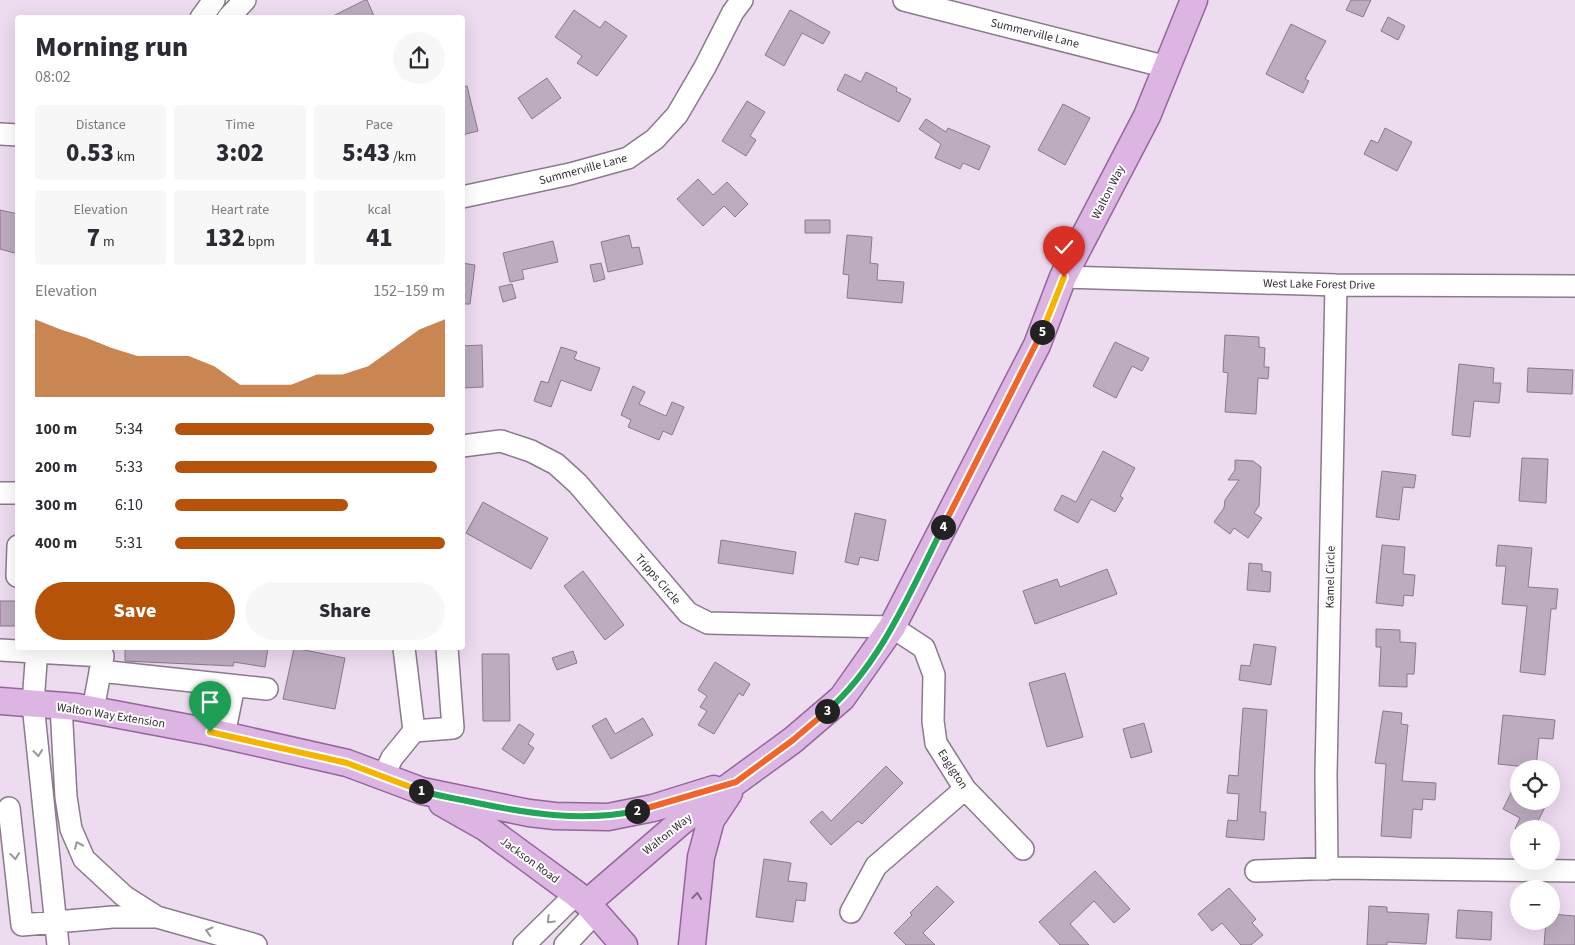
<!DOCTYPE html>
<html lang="en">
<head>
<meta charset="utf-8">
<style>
  body { margin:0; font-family:"Source Sans 3",sans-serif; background:#f7f7f7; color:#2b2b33; height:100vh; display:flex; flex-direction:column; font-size:19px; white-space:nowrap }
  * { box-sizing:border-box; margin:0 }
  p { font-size:16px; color:#7c7c81 }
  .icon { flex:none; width:28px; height:28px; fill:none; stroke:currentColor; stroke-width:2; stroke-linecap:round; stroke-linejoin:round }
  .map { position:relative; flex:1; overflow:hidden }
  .drawer { position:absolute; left:15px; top:15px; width:450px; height:635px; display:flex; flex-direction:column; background:#fff; border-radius:5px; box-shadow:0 5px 20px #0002 }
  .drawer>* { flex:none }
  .controls { position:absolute; left:1510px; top:760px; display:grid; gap:10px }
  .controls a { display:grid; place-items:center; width:50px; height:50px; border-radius:50%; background:#fff; box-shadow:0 5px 20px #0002; font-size:25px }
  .pin { position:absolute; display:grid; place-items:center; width:42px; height:42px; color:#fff; margin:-51px -21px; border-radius:50% 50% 50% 0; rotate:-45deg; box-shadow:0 0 5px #0007 }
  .pin .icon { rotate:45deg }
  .km { position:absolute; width:25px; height:25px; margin:-12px; border-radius:50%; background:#222; color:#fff; font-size:14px; line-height:25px; text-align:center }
  .round { display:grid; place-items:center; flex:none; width:52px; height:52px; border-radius:26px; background:#f7f7f7 }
  .headline { display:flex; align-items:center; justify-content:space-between; height:85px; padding:0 20px }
  h1 { font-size:28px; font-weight:800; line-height:38px }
  .stats { display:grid; grid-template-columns:repeat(3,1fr); gap:8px; height:85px; padding:5px 20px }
  .stats div { display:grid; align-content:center; border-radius:5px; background:#f7f7f7; text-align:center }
  .stats b { font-size:25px; font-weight:800 }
  .stats small { font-size:14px; font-weight:400 }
  .stats p { font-size:14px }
  .chart { height:140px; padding:10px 20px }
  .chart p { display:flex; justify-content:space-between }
  .chart svg { width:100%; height:90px; margin-top:5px; fill:#b45309; opacity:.7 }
  .primary-button { display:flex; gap:10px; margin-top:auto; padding:10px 20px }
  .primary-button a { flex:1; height:58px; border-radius:30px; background:#b45309; color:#fff; font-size:20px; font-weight:800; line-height:58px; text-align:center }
  .primary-button a+a { background:#f7f7f7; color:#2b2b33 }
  ul { padding:0 20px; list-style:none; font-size:16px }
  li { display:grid; grid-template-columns:80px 60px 1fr; align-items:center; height:38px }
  li i { height:12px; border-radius:6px; background:#b45309 }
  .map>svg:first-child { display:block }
</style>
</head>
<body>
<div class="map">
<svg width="1575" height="945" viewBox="0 0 1575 945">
  <rect width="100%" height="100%" fill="#eddbef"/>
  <!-- building -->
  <path fill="#bdacc0" stroke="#89798b" d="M367,0l8,18h-46l36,-18z
    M1351,0h20l-8,17 -17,-7z
    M574,10l26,18 5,-7 22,15 -30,40 -20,-13 5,-7 -27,-19z
    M790,10l40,22 -7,12 -21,-11 -18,33 -19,-11z
    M1388,17l17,9 -7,14 -17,-9z
    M1291,24l35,17 -21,38 4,2 -6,12 -37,-19z
    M866,72l31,16 -1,3 15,8 -12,23 -62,-32 8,-16 16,8z
    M547,78l14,20 -29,21 -14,-21z
    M467,86l11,45 -16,4v-48z
    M747,101l18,11 -15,24 6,4 -10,16 -24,-15z
    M1063,104l27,14 -25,47 -27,-15z
    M926,119l20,13 2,-4 42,18 -11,24 -16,-7 -3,6 -25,-11 6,-14 -22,-15z
    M1385,128l27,14 -15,29 -33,-17 7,-14 7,3z
    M698,179l15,16 14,-13 21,22 -13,13 -11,-11 -21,20 -26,-27z
    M0,210l18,4v40l-18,-5z
    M805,220h25v13h-25z
    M629,235l3,13 7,-1 4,17 -35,8 -7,-30z
    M847,235l25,2 -2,26 8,1 -1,16 27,2 -2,21 -55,-5 2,-23 -6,-1z
    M553,241l5,21 -36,8 2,9 -14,3 -7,-29z
    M462,263l13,2 -5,39h-8z
    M601,263l4,16 -11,3 -4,-17z
    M512,284l4,14 -13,4 -4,-15z
    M1225,335l34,2v10l6,1 -1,19h5l-1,12 -10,-1 -2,36 -31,-2 3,-39 -5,-1z
    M1115,342l34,16 -7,13 -10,-5 -16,32 -23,-12z
    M482,345l1,42 -21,1v-42z
    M561,347l16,5 -3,7 26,9 -9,23 -30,-11 -10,27 -17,-6 7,-20 7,2z
    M1459,364l35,4 -1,15h8l-2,20 -25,-2 -4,36 -18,-2z
    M1528,368l45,2 -1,24 -45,-2z
    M633,386l12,6 -6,12 27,12 6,-14 12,5 -12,28 -9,-4 -4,9 -31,-13 3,-7 -10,-5z
    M1103,451l32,17 -15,28 3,2 -8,14 -24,-13 -13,24 -24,-13 8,-15 14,7z
    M1522,458l26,1 -2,44 -27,-2z
    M1235,460l18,1 8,6 -2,39 -5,7 8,5 -14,20 -14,-10 -4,6 -16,-12 10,-14 1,-8 14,-20h-11l7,-10z
    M1382,471l34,4 -2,13 -11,-1 -4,33 -23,-3z
    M483,502l65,36 -17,31 -65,-36z
    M855,513l31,7 -8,41 -18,-4 -2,8 -13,-3z
    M721,540l75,12 -3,22 -75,-11z
    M1382,545l23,2 -2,27 12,1 -2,21 -9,-1 -1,11 -27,-3z
    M1498,545l34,3 -4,39 30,2 -2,20h-5l-6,66 -25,-3 7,-66 -25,-2 4,-38h-10z
    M1249,563l13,1v7l9,1 -1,20 -23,-2z
    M1107,569l10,25 -82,30 -12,-33 34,-12 3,8z
    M583,571l41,54 -19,15 -41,-54z
    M0,601h18v25h-18z
    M1376,629l24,1v12l16,1 -2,31h-7v13l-28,-1 2,-39h-5z
    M1254,644l22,3 -5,38 -32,-5 2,-15 9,1z
    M125,648h143l-3,19 -31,-5 -1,4 -108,-5z
    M294,648l51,10 -10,51 -52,-10z
    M573,651l4,12 -20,7 -5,-12z
    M482,654h27l1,67h-27z
    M715,662l35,22 -7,12 -4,-3 -25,41 -16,-9 9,-14 -7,-4 7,-11 -9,-6z
    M1065,673l18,64 -36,10 -18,-64z
    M1243,708l24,2 -7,102h6l-2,28 -38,-3 2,-17 9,1 2,-27 -12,-1 2,-18 9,1z
    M1383,711l19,2 -1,11 7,1 -6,56 34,2 -1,17 -12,-1 -1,11 -9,-1 -2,29 -30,-2 5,-72 -11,-1z
    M1503,715l52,5 -2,19 -14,-1 -3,30 -38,-4z
    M606,718l9,16 28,-16 10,17 -42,24 -19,-33z
    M1144,723l8,29 -21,6 -8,-29z
    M519,724l15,10 -6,10 6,4 -10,16 -22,-15z
    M886,766l17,17 -41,41 -4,-3 -27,24 -21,-23 12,-11 9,10z
    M1519,777v24h29l-14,28h-19l5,-11 -17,-9z
    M764,859l27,4 -3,18 19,2 -2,18 -9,-1 -3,22 -37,-5z
    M1095,871l35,38 -16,14 -20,-22 -24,23 19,21h-29l-21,-23z
    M937,886l17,16 -31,31 12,12h-29l-12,-12 18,-18 -2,-2z
    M1229,888l27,31 -4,4 11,12 -12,10h-10l-19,-22 -10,8 -14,-17z
    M1369,906l18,1v5l42,2 -3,30 -39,-2v3h-20z
    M1458,910l34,2 -1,28 -35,-2z
    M1551,914l24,2v29h-31l2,-24h5z"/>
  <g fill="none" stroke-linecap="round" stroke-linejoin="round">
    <defs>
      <path id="minor" d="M904,0l263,67
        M201,18l13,-18
        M228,18l17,-18
        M0,134l18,1
        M462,197l108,-23 58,-16 27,-19 22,-24 28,-48 28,-55 9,-12
        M1063,277l273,8 239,1
        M462,446l39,-5 30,10 25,13 22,20 110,129 20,10 184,4 32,21 10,27 -1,46 3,22 29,46 58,60
        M0,493h18
        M17,576l1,-30
        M37,648l-4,56 25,241
        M0,650l103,6
        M100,671l167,18
        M61,706l5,91 5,32 13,30 40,37 33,21 99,28
        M93,710l10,-54
        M414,731l39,-3 -6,-80
        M224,735l10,-49
        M383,777l9,-19 22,-27 -10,-83
        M9,808l13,117 91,-8h44
        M1327,869l-1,-95 10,-489
        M1256,871l81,-3 238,3
        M851,912l25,-46 89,-77
        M524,945l52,-51
        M565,945l30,-32"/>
      <path id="major" d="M0,701l77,6 133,25 137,31 75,28 107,22 26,3 53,1 45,-9 61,-19
        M442,803l44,25 90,66 11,9 37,42
        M587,903l95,-82 111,-81 49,-42 50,-71 145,-282 26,-68 84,-161 47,-116
        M692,945l9,-88 10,-37 18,-27"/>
    </defs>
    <!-- minor casing -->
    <use href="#minor" stroke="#8a7a8c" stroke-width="24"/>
    <!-- major casing -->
    <use href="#major" stroke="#93669a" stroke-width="29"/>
    <!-- minor -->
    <use href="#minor" stroke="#fff" stroke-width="21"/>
    <!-- major -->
    <use href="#major" stroke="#ddb5e3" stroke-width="26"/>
  </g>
  <!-- one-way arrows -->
  <defs><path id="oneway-chevron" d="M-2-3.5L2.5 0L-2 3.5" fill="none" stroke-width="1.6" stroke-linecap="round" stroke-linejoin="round" transform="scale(1.25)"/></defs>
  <g stroke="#9a969a">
    <use href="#oneway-chevron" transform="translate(38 753) rotate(84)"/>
    <use href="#oneway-chevron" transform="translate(78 845) rotate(-114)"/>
    <use href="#oneway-chevron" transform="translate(15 856) rotate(84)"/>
    <use href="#oneway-chevron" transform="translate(550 920) rotate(136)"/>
    <use href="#oneway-chevron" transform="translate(209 931) rotate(-164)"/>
  </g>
  <use stroke="#806a83" href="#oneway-chevron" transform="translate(697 896) rotate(-84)"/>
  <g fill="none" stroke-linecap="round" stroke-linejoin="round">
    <defs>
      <path id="split-1" d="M210,732l137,31 74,28"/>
      <path id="split-2" d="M421,791c18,5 37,8 56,12 54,11 105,19 160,8"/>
      <path id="split-3" d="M637,811l99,-29 57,-42 34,-29"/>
      <path id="split-4" d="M827,711c54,-47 84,-121 116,-184"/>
      <path id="split-5" d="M943,527l99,-195"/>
      <path id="split-6" d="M1042,332l22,-55"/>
    </defs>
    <!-- split-1 casing -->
    <use href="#split-1" stroke="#fff" stroke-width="10"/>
    <!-- split-2 casing -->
    <use href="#split-2" stroke="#fff" stroke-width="10"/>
    <!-- split-3 casing -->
    <use href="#split-3" stroke="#fff" stroke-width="10"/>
    <!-- split-4 casing -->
    <use href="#split-4" stroke="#fff" stroke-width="10"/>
    <!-- split-5 casing -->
    <use href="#split-5" stroke="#fff" stroke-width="10"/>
    <!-- split-6 casing -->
    <use href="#split-6" stroke="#fff" stroke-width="10"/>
    <!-- split-1 -->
    <use href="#split-1" stroke="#f5b400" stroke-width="6"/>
    <!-- split-2 -->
    <use href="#split-2" stroke="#22a559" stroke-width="6"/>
    <!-- split-3 -->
    <use href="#split-3" stroke="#f0652b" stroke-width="6"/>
    <!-- split-4 -->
    <use href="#split-4" stroke="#22a559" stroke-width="6"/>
    <!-- split-5 -->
    <use href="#split-5" stroke="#f0652b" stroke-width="6"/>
    <!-- split-6 -->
    <use href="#split-6" stroke="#f5b400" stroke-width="6"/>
  </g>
  <g text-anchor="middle" stroke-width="4" stroke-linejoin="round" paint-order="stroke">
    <!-- street labels -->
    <g font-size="12" fill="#342d35" stroke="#fff">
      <text transform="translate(1035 33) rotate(14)" y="4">Summerville Lane</text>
      <text transform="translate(583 169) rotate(-15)" y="4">Summerville Lane</text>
      <text transform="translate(1108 192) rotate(-63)" y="4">Walton Way</text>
      <text transform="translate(1319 284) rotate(1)" y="4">West Lake Forest Drive</text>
      <text transform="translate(1330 577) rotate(-89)" y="4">Kamel Circle</text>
      <text transform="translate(658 579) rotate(49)" y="4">Tripps Circle</text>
      <text transform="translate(111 715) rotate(9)" y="4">Walton Way Extension</text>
      <text transform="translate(953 769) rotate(57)" y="4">Eaglgton</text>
      <text transform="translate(667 834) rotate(-38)" y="4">Walton Way</text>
      <text transform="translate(530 860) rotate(36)" y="4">Jackson Road</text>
    </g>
  </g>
</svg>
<div class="controls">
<a><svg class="icon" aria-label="locate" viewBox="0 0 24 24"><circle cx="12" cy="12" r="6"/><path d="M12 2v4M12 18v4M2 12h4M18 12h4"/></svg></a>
<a>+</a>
<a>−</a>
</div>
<div class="pin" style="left:210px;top:732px;background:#1e9e55"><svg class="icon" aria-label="arrive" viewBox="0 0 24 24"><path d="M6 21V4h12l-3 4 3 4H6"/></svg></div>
<div class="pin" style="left:1064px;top:277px;background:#d93025"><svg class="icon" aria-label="check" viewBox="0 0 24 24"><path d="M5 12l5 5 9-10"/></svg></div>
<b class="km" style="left:421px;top:791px">1</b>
<b class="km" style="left:637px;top:811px">2</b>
<b class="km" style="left:827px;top:711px">3</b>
<b class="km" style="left:943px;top:527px">4</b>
<b class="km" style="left:1042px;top:332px">5</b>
<section class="drawer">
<div class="headline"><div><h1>Morning run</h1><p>08:02</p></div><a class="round"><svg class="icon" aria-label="share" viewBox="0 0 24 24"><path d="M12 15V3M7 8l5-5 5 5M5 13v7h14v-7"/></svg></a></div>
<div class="stats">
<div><p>Distance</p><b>0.53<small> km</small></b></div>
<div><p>Time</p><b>3:02</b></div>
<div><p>Pace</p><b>5:43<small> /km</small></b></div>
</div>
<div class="stats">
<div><p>Elevation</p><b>7<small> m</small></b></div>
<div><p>Heart rate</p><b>132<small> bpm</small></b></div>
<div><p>kcal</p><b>41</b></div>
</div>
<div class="chart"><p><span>Elevation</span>152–159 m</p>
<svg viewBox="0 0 160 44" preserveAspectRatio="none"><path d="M0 44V6L10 11L20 15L30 20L40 24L50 24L60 24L70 29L80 38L90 38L100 38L110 33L120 33L130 29L140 20L150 11L160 6V44z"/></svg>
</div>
<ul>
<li><b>100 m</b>5:34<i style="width:96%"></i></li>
<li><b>200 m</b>5:33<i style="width:97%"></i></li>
<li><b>300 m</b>6:10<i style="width:64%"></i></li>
<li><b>400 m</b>5:31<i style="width:100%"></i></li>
</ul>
<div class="primary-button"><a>Save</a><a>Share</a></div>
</section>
</div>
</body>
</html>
